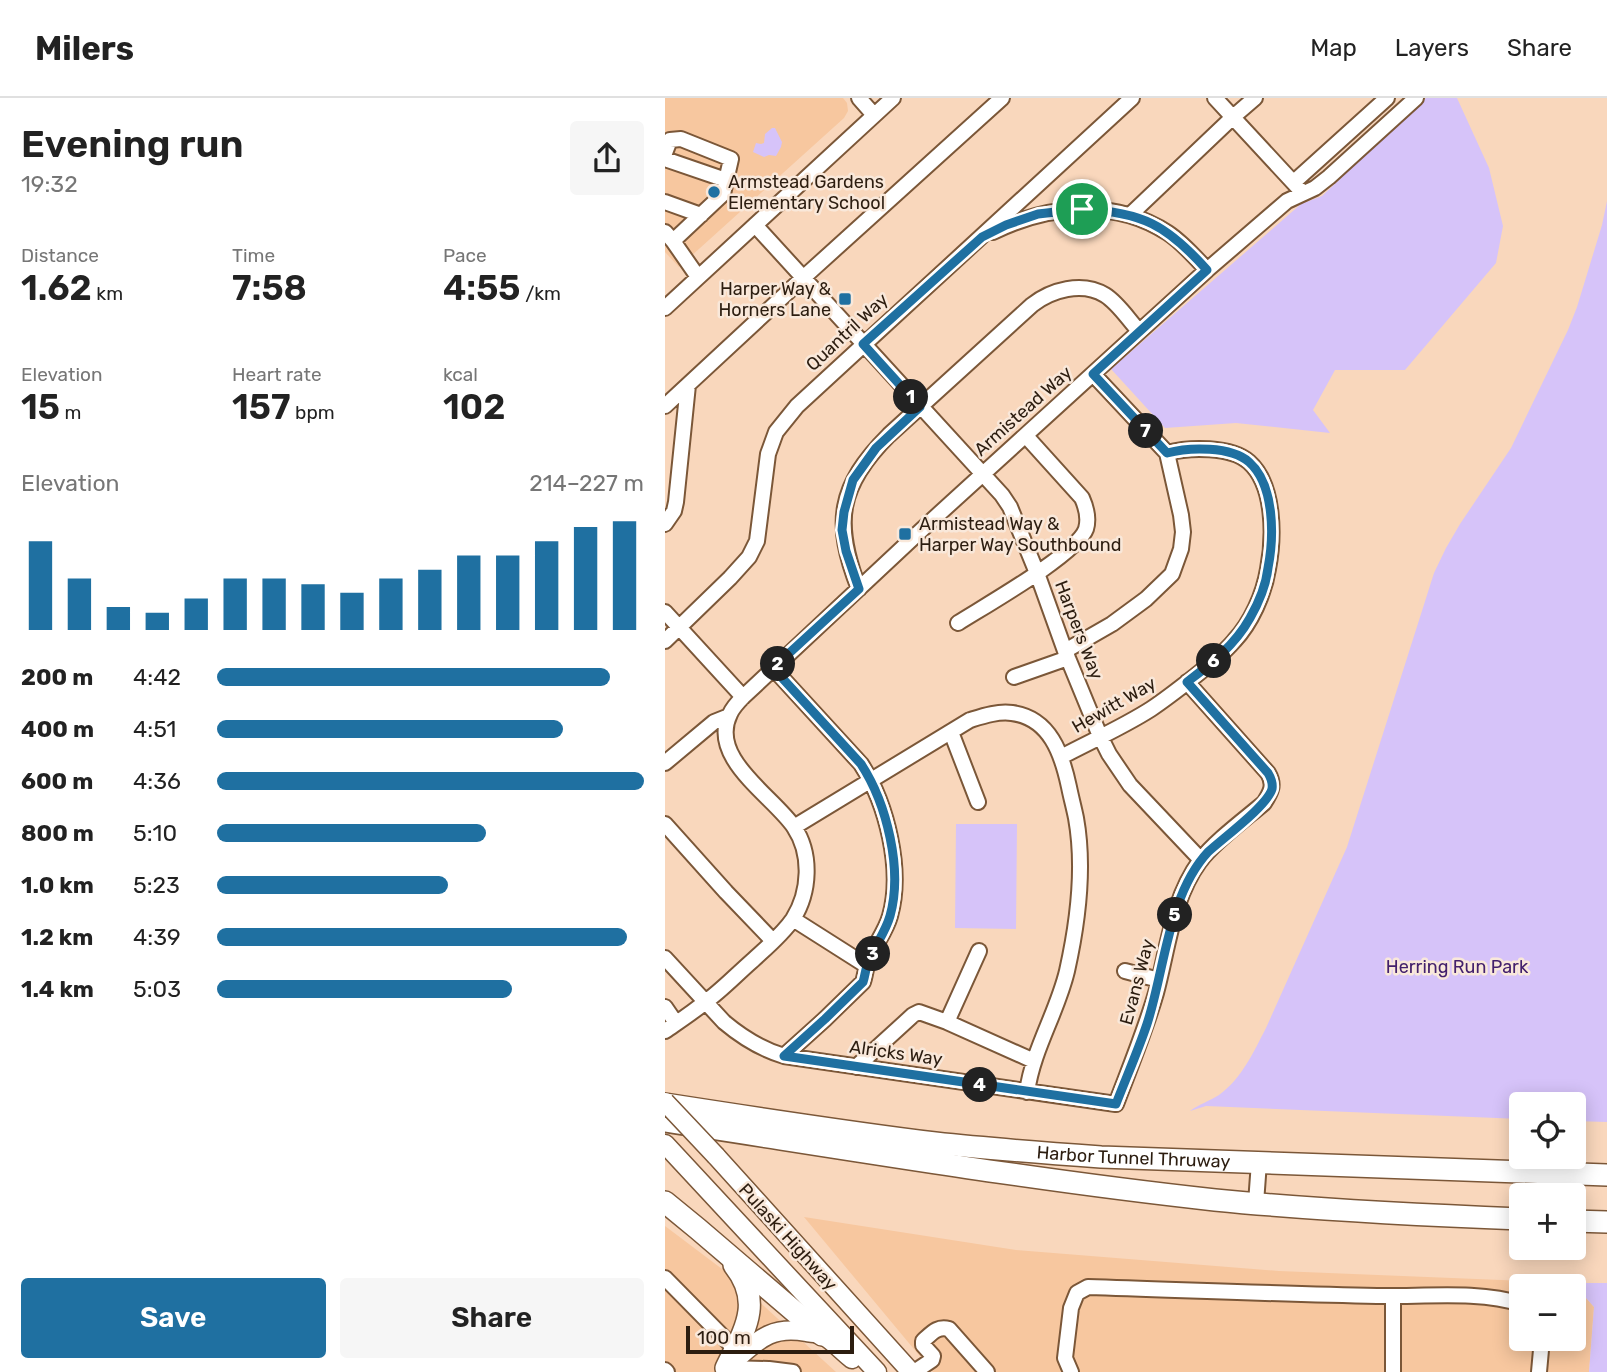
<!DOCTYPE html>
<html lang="en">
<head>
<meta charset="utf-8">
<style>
  body { margin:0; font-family:Rubik,sans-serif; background:#f6f6f6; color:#222; height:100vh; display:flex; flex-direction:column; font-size:26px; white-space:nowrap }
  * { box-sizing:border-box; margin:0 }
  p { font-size:23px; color:#767676 }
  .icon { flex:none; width:38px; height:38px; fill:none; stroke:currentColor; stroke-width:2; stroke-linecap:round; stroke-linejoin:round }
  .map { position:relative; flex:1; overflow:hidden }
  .side { display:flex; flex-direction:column; background:#fff; width:665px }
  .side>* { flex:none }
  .buttons { position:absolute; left:844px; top:994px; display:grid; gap:14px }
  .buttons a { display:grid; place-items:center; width:77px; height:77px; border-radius:7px; background:#fff; box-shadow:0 4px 18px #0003; font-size:35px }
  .scale { position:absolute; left:21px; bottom:18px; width:168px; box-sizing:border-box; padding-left:7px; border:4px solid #2c1d10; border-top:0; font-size:19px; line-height:24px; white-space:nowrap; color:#2c1d10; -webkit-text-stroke:5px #f9e8da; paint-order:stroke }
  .pin { position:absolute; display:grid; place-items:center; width:60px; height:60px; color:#fff; margin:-30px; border:4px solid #fff; border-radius:50%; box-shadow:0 2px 7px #0007 }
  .km { position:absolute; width:35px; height:35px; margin:-18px; border-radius:50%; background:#222; color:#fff; font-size:19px; line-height:35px; text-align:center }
  .round { display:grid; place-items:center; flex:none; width:74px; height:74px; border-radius:7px; background:#f6f6f6 }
  .overview { display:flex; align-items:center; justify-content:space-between; height:119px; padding:0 21px }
  h1 { font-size:38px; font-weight:600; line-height:52px }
  .metrics { display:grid; grid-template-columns:repeat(3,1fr); gap:10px; height:119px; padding:7px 21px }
  .metrics div { display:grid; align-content:center }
  .metrics b { font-size:35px; font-weight:600 }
  .metrics small { font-size:19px; font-weight:400 }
  .metrics p { font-size:19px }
  .chart { height:196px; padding:14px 21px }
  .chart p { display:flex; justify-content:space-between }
  .chart svg { width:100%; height:126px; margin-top:7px; stroke:#1f70a1; stroke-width:6 }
  .primary-button { display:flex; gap:14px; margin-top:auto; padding:14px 21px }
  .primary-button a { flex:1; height:80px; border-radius:7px; background:#1f70a1; color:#fff; font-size:28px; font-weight:600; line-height:80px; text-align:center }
  .primary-button a+a { background:#f6f6f6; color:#222 }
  ul { padding:0 21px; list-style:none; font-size:23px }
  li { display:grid; grid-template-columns:112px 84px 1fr; align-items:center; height:52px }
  li i { height:18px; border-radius:9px; background:#1f70a1 }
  header { display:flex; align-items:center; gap:42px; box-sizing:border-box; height:98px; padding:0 35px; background:#fff; border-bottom:2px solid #e0e0e0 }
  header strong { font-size:33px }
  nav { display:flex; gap:38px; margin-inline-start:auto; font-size:24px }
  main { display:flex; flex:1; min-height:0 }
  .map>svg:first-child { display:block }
</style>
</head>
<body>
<header>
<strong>Milers</strong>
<nav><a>Map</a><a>Layers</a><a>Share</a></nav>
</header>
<main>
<section class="side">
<div class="overview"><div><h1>Evening run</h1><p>19:32</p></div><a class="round"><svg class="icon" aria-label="share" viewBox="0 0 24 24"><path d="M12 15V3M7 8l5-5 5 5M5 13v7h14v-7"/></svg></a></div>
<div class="metrics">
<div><p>Distance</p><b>1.62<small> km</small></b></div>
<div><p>Time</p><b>7:58</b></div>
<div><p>Pace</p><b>4:55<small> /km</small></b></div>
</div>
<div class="metrics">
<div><p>Elevation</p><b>15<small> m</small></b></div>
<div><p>Heart rate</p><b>157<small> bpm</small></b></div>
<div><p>kcal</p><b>102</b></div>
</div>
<div class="chart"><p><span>Elevation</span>214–227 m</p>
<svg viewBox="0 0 160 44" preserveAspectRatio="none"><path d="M5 44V13M15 44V26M25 44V36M35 44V38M45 44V33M55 44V26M65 44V26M75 44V28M85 44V31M95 44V26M105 44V23M115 44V18M125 44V18M135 44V13M145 44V8M155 44V6"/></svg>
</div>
<ul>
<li><b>200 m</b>4:42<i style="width:92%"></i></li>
<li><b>400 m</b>4:51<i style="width:81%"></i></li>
<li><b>600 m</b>4:36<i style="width:100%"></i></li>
<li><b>800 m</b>5:10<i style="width:63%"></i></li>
<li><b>1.0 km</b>5:23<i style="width:54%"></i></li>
<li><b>1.2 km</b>4:39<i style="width:96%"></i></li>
<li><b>1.4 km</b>5:03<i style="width:69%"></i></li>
</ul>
<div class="primary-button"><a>Save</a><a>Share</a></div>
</section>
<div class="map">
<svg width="942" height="1274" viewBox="0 0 942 1274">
  <rect width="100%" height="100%" fill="#f9d7bc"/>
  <!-- built -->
  <path fill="#f7c79f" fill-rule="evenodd" d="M0,0h178l4,5 1,8 -4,7 -165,149 -14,-15z
    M139,1119l212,33 263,21 294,12 21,24 -5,65h-656zM856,1188h52v53h-52z
    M0,1128l65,49 106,97h-171z"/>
  <!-- green -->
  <path fill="#d6c3f9" d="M761,0h31l32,70 14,58 -7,37 -91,107h-70l-22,40 17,23 -94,-10 -71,5 -54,-59 190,-165 21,-8z
    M107,30h3l7,14 -1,5 -5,9 -7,-1 -5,2 -11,-5 3,-9 5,1 3,-1 1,-9z
    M942,103v921l-34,-1v-17h-52v15l-315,-13 -16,5c9,-7 20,-10 29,-16 23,-17 34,-42 47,-67l81,-181 87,-274 12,-25 14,-24 51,-76 57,-118 9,-23 25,-82z
    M291,726h61l-1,105 -61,-1z
    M908,1185h34v89h-18l5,-65z"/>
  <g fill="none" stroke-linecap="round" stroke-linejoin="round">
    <defs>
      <path id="minor" d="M194,0l15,17
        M550,0l88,95
        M0,55l5,-13 11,-1 50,20 -8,35 -50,47
        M0,61l61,21
        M629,84l93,-84
        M0,104l36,13
        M465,117l103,-98 22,-19
        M90,127l247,270 8,12 27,66 28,78 35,85 9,18 21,31 71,75
        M0,134l8,9 25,36
        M328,134c55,-27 121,-34 175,1 15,10 27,24 39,37
        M0,210l228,-210
        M0,308l138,-128 199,-180
        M0,426l9,-13 2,-9 12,-117
        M194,491c-26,-66 -21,-103 30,-154l143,-130c19,-15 50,-24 73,-10 13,8 23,24 34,36
        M0,514l78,85
        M293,525c25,-16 119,-69 128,-94 3,-10 0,-22 -4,-31l-56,-62
        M0,543l65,-63 19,-21 8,-16 11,-87 8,-22 21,-26 335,-308
        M400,553l47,-27 34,-25 26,-25 9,-25 2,-17 -2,-17 -14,-62 -74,-79
        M108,570l88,96c26,40 42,106 29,152 -5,18 -19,33 -23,50 -2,6 -2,10 -4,16l-38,37 -41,37
        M349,579l54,-19
        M286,634l27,70
        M396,659c30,-16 62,-30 90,-48 15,-10 29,-21 43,-32 14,-11 28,-22 40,-36 17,-18 30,-47 34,-72 6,-31 7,-84 -19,-107 -18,-16 -60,-15 -82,-9
        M0,665l49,-41 15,-6
        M0,726l61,68 47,49
        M129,729l176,-107c13,-4 28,-9 42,-7 38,5 50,41 57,74 2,10 5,21 7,31 9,50 2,104 -9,153 -10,42 -34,78 -40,121
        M128,821l74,47
        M0,860l59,64c19,16 37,27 60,34l332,48c14,-37 29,-73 40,-111 12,-44 16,-94 44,-132 14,-19 45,-42 64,-58 7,-11 11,-18 4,-30l-81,-91
        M460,873l34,9
        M0,909l11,16
        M282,924l32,-71
        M0,933c13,-9 27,-18 39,-28 17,-12 32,-28 48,-42 14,-13 30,-26 41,-42 17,-27 19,-65 1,-92 -21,-31 -86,-69 -64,-113 3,-7 8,-12 13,-17l186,-174 278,-253 80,-69 28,-13 14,-11 87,-79
        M191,969l57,-52 6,-3 28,10 87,39
        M591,1105l3,-41
        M0,1180l70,71
        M61,1270l43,1 24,3
        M0,1272l2,2
        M249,1274l18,-12 1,-4 -10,-11v-4c9,-8 14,-15 26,-12l38,43
        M406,1274l-6,-14 6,-50 6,-15 11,-6c96,3 193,7 289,9 44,1 103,-6 144,8
        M728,1274v-76
        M874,1274l3,-33"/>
      <path id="major" d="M0,1046l212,228
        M51,1058l195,216
        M64,1267c27,-22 39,-40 77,-33 5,1 12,1 16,3 9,4 22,18 30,24"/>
      <g id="highway">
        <path id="s1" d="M0,1006c90,14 180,28 270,39 55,6 110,10 166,14l506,18"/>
        <path d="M0,1023c183,28 366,59 550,79 101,10 204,15 306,19"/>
        <path d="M0,1104l33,27 124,106"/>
        <path d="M908,1123l34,1"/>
        <path d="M61,1270c18,-37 38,-65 8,-103"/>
      </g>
    </defs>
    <!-- minor casing -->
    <use href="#minor" stroke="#7b5738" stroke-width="18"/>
    <!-- major casing -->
    <use href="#major" stroke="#7b5738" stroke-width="21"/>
    <!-- highway casing -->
    <use href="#highway" stroke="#7b5738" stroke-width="24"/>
    <!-- minor -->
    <use href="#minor" stroke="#fff" stroke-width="14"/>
    <!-- major -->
    <use href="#major" stroke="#fff" stroke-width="18"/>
    <!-- highway -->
    <use href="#highway" stroke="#fff" stroke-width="21"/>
    <defs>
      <path id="major-bridge" d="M0,1004l51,54"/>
    </defs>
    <!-- major-bridge casing -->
    <use href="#major-bridge" stroke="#7b5738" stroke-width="21" stroke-linecap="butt"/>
    <!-- major-bridge -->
    <use href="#major-bridge" stroke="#fff" stroke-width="18"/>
  </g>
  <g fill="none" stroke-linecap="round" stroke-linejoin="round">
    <defs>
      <path id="route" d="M417,111c60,3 85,16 125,61l-114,104 74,79c22,-6 64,-7 82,9 26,23 25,75 19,106 -2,17 -10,36 -18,50 -15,27 -39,46 -63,64l81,91c3,5 5,10 4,16 -5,17 -49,49 -64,63 -40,43 -43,117 -61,172 -9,27 -21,54 -31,80l-332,-48 41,-37 38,-37c2,-6 2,-10 4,-16 5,-17 18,-32 23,-50 13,-46 -3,-112 -29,-152l-88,-96 86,-79 -13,-38 -4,-21 2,-18 9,-32 23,-32 44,-41 -57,-63 119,-107 24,-12 32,-11z"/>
    </defs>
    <!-- route casing -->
    <use href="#route" stroke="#fff" stroke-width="14"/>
    <!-- route -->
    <use href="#route" stroke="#1f70a1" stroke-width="9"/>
  </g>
  <!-- markers -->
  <g fill="#1f70a1" stroke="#f9e8da" stroke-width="2.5">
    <circle cx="49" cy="94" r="7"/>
    <rect x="173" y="194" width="14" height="14" rx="3.5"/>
    <rect x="233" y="429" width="14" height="14" rx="3.5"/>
  </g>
  <g text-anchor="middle" stroke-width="5" stroke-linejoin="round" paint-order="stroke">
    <!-- poi labels -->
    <g font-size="18" fill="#2c1d10" stroke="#f9e8da" text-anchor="start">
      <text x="63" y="90">Armstead Gardens<tspan x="63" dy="21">Elementary School</tspan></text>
      <text x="166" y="197" text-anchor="end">Harper Way &amp;<tspan x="166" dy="21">Horners Lane</tspan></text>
      <text x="254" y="432">Armistead Way &amp;<tspan x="254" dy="21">Harper Way Southbound</tspan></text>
    </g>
    <!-- street labels -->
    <g font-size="18" fill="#2c1d10" stroke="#f9e8da">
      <text transform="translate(182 234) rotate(-43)" y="6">Quantril Way</text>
      <text transform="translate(358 313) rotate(-42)" y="6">Armistead Way</text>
      <text transform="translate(414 532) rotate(69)" y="6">Harpers Way</text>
      <text transform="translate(449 607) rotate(-30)" y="6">Hewitt Way</text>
      <text transform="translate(472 884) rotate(-75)" y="6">Evans Way</text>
      <text transform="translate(231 955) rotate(8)" y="6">Alricks Way</text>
      <text dy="6" stroke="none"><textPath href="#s1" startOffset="472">Harbor Tunnel Thruway</textPath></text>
      <text transform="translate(123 1139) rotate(48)" y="6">Pulaski Highway</text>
    </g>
    <!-- park labels -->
    <g font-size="18" fill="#43206c" stroke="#f9e8da">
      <text x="792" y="875">Herring Run Park</text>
    </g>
  </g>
</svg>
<div class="buttons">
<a><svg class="icon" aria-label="locate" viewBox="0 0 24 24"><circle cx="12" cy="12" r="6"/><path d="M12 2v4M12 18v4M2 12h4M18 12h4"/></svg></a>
<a>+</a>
<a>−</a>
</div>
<div class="scale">100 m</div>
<div class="pin" style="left:417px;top:111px;background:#1e9e55"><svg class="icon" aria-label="arrive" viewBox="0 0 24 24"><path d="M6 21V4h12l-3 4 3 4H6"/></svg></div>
<b class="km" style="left:246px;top:299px">1</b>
<b class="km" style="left:113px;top:566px">2</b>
<b class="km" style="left:208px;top:856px">3</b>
<b class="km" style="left:315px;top:987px">4</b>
<b class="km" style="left:510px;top:817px">5</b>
<b class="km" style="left:549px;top:563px">6</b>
<b class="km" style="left:481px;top:333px">7</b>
</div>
</main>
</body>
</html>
